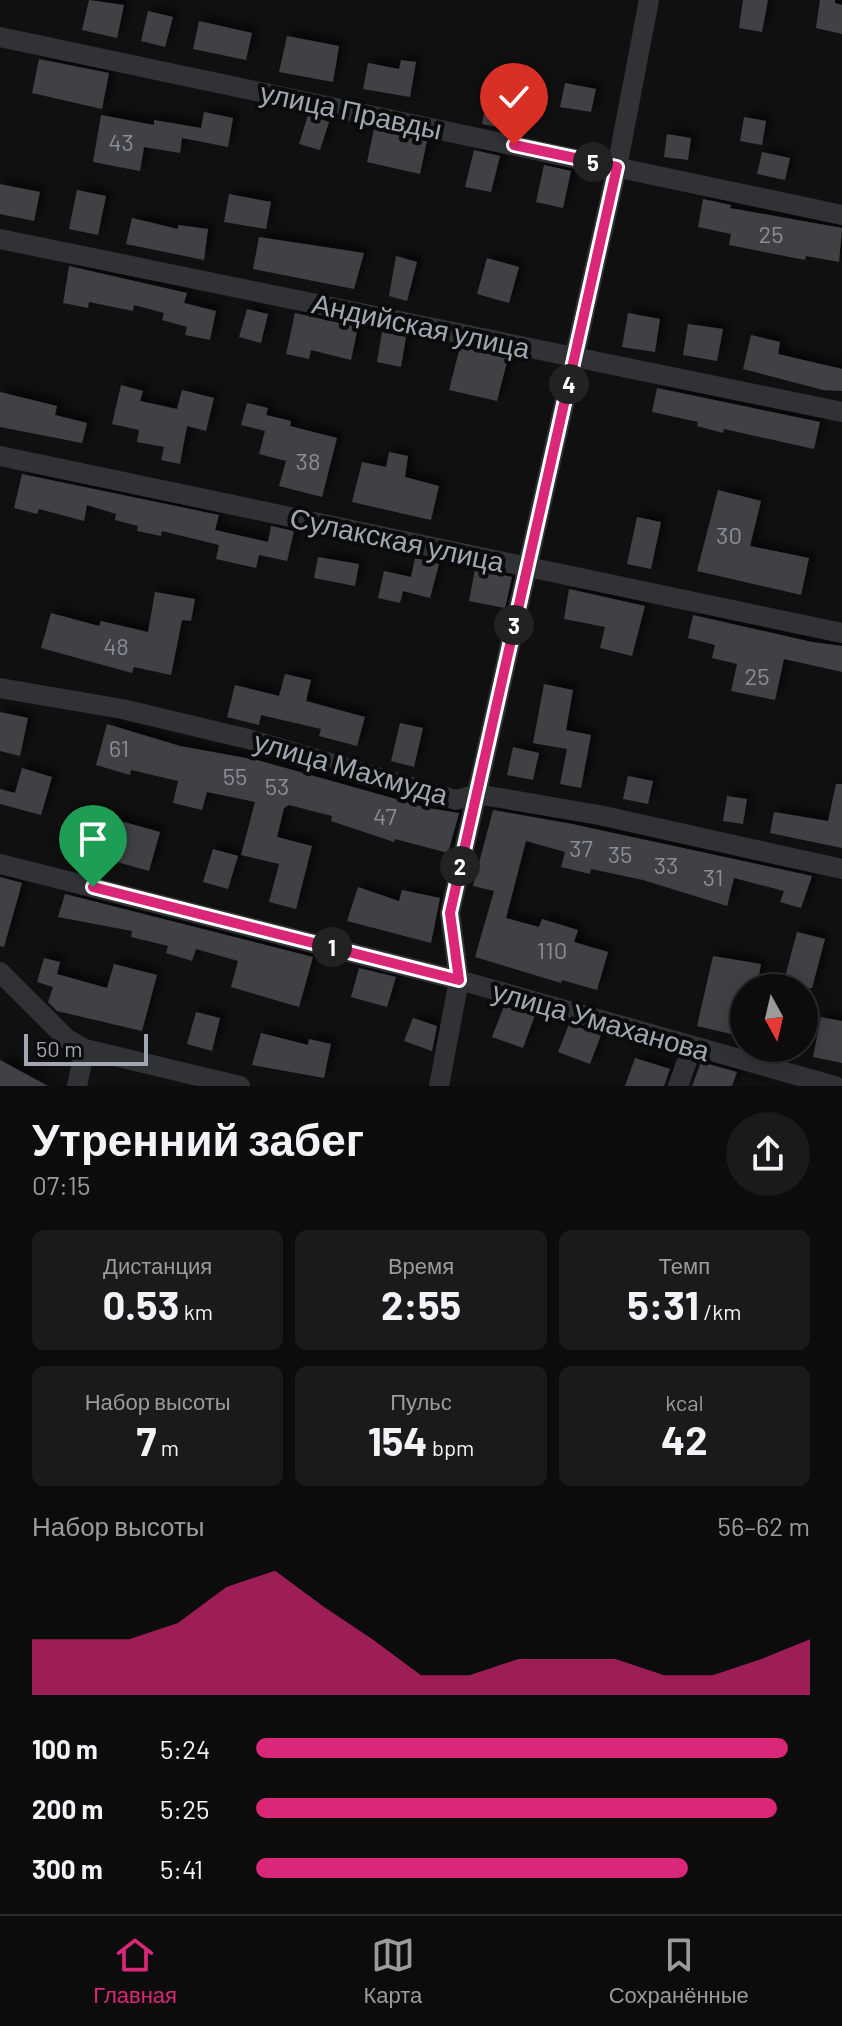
<!DOCTYPE html>
<html lang="ru">
<head>
<meta charset="utf-8">
<style>
  body { margin:0; font-family:Barlow,sans-serif; background:#1a1a1b; color:#f1f3f6; height:100vh; display:flex; flex-direction:column; font-size:30px; white-space:nowrap }
  * { box-sizing:border-box; margin:0 }
  p { font-size:26px; color:#9a9b9d }
  .icon { flex:none; width:44px; height:44px; fill:none; stroke:currentColor; stroke-width:2; stroke-linecap:round; stroke-linejoin:round }
  .map { position:relative; height:1086px; overflow:hidden }
  .details { display:flex; flex-direction:column; background:#0c0c0d; flex:1 }
  .details>* { flex:none }
  .needle { width:52px; rotate:172deg }
  .fabs { position:absolute; left:730px; top:974px; display:grid; gap:16px }
  .fabs a { display:grid; place-items:center; width:88px; height:88px; border-radius:50%; background:#0c0c0d; box-shadow:0 4px 20px #0003,0 0 0 2px #2c2c2e; font-size:40px }
  .scale { position:absolute; left:24px; bottom:20px; width:124px; box-sizing:border-box; padding-left:8px; border:4px solid #a1a7b2; border-top:0; font-size:22px; line-height:28px; white-space:nowrap; color:#a1a7b2; -webkit-text-stroke:6px #0b0b0c; paint-order:stroke }
  .pin { position:absolute; display:grid; place-items:center; width:68px; height:68px; color:#fff; margin:-82px -34px; border-radius:50% 50% 50% 0; rotate:-45deg; box-shadow:0 0 8px #0007 }
  .pin .icon { rotate:45deg }
  .km { position:absolute; width:40px; height:40px; margin:-20px; border-radius:50%; background:#222; color:#fff; font-size:22px; line-height:40px; text-align:center }
  .round { display:grid; place-items:center; flex:none; width:84px; height:84px; border-radius:42px; background:#1a1a1b }
  .overview { display:flex; align-items:center; justify-content:space-between; height:136px; padding:0 32px }
  h1 { font-size:44px; font-weight:700; line-height:60px }
  .figures { display:grid; grid-template-columns:repeat(3,1fr); gap:12px; height:136px; padding:8px 32px }
  .figures div { display:grid; align-content:center; border-radius:12px; background:#1a1a1b; text-align:center }
  .figures b { font-size:40px; font-weight:700 }
  .figures small { font-size:22px; font-weight:400 }
  .figures p { font-size:22px }
  .chart { height:224px; padding:16px 32px }
  .chart p { display:flex; justify-content:space-between }
  .chart svg { width:100%; height:144px; margin-top:8px; fill:#db2777; opacity:.7 }
  ul { padding:0 32px; list-style:none; font-size:26px }
  li { display:grid; grid-template-columns:128px 96px 1fr; align-items:center; height:60px }
  li i { height:20px; border-radius:10px; background:#db2777 }
  .menu { display:flex; justify-content:space-around; align-items:center; height:112px; border-top:2px solid #2c2c2e; background:#0c0c0d; font-size:22px; color:#9a9b9d }
  .menu a { display:grid; justify-items:center; gap:4px }
  .menu .active { color:#db2777 }
  .map>svg:first-child { display:block }
</style>
</head>
<body>
<div class="map">
<svg width="842" height="1086" viewBox="0 0 842 1086">
  <defs>
    <filter id="shadow"><feDropShadow dx="5.5" dy="-5.5" stdDeviation="4" flood-color="#0009"/></filter>
  </defs>
  <rect width="100%" height="100%" fill="#101011"/>
  <!-- building -->
  <path fill="#3f4045" filter="url(#shadow)" d="M89,0l35,5 -7,33 -35,-8z
    M743,0h25l-6,32 -23,-4z
    M820,0h15v3l7,2v29l-26,-6z
    M148,11l25,6 -8,30 -24,-6z
    M199,21l53,12 -6,27 -53,-11z
    M287,36l52,10 -6,36 -54,-10z
    M39,59l70,14 -7,36 -70,-16z
    M401,60l15,2 -6,35 -47,-8 5,-26 31,6z
    M565,83l31,6 -5,23 -31,-5z
    M488,92l30,6 -6,32 -30,-6z
    M204,112l29,6 -5,29 -46,-9 -2,15 -36,-6 -4,24 -47,-9 8,-47 53,10v-5l47,8z
    M308,115l21,7 -9,28 -21,-6z
    M744,117l22,4 -4,24 -22,-4z
    M374,129l53,12 -7,33 -53,-12z
    M667,134l24,4 -3,22 -24,-3z
    M474,150l26,6 -9,36 -26,-5z
    M762,152l28,6 -5,22 -28,-6z
    M544,165l27,6 -8,37 -27,-6z
    M0,184l40,8 -6,29 -34,-7z
    M77,190l29,6 -8,39 -29,-6z
    M229,194l42,8 -5,27 -42,-7z
    M703,199l28,6 -1,3 112,20 -3,34 -33,-6 -1,4 -76,-15 2,-11 -33,-7z
    M132,218l46,11v-4l30,4 -4,31 -78,-16z
    M259,237l105,16 -10,36 -101,-20z
    M396,256l21,6 -10,39 -18,-5z
    M487,258l32,9 -10,36 -32,-9z
    M69,266l118,27 -3,10 32,8 -6,29 -25,-5 2,-8 -25,-7 2,-7 -30,-8 -1,6 -44,-9 -1,6 -25,-5z
    M247,309l21,5 -7,29 -22,-6z
    M295,313l63,14 -7,33 -40,-10 -2,9 -23,-5z
    M628,313l32,6 -5,33 -33,-5z
    M688,324l35,5 -6,32 -34,-6z
    M382,332l24,5 -5,30 -24,-5z
    M751,335l29,7 -2,12 64,15v22l-19,-1 -80,-21z
    M460,347l48,11 -11,43 -48,-11z
    M121,385l22,6 -3,10 37,8 5,-19 32,8 -8,33 -19,-5 -7,38 -19,-4 3,-13 -27,-5 2,-12 -27,-6z
    M657,388l163,34 -6,27 -90,-20 -1,4 -26,-7 1,-4 -46,-10z
    M0,392l57,14 -2,9 32,8 -5,20 -82,-16z
    M247,403l21,5 -2,7 25,6 -1,5 47,12 -15,59 -43,-11 7,-25 -27,-7 6,-23 -24,-6z
    M389,452l19,4 -3,21 34,9 -8,34 -79,-18 10,-40 24,5z
    M22,474l197,41 -4,15 53,12 3,-16 23,5 -7,30 -28,-6 -3,13 -40,-9 3,-14 -57,-14 -1,5 -24,-5 1,-5 -23,-6 1,-6 -29,-9 -3,16 -45,-12 -2,5 -23,-6z
    M718,490l43,11 -11,45 59,12 -8,37 -104,-24z
    M637,517l24,5 -10,47 -24,-5z
    M318,557l41,7 -4,22 -41,-8z
    M415,558l24,6 -9,34 -27,-7 -3,12 -22,-5 6,-27 27,6z
    M475,569l37,8 -7,31 -36,-7z
    M569,589l76,17 -13,50 -32,-8 5,-21 -41,-8z
    M155,592l40,7 -4,22 -9,-1 -11,55 -37,-8 -2,6 -91,-25 10,-35 48,13 2,-5 47,11z
    M693,615l119,27 30,4v26l-58,-13 -9,41 -44,-9 6,-27 -25,-6 3,-13 -27,-7z
    M285,674l26,6 -5,21 59,16 -8,29 -38,-10 2,-7 -60,-14 -2,10 -32,-8 8,-32 44,11z
    M544,684l29,6 -7,40 25,5 -10,53 -21,-4 7,-35 -34,-6z
    M0,712l28,6 -8,38 -20,-5z
    M400,723l23,5 -9,39 -23,-6z
    M107,724l73,22 77,14 171,48 31,5 -11,40 -53,-14 -1,3 -63,-21 1,-5 -43,-11 -5,3 -7,29 35,9 -16,63 -27,-7 10,-38 -38,-9 14,-53 -48,-10 -5,18 -29,-7 5,-22 -47,-11 -1,5 -34,-10z
    M513,747l26,6 -6,27 -26,-5z
    M22,768l30,9 -11,38 -41,-11v-15l15,4z
    M628,776l25,5 -5,23 -25,-5z
    M836,784h6v64l-72,-15 4,-21 54,9z
    M727,796l20,3 -4,25 -20,-3z
    M493,810l79,14 240,52 -11,32 -21,-6 4,-11 -50,-13 -7,28 -84,-26 -52,-11 -1,5 -29,-7 4,-15 -39,-11 -20,77 33,9 3,-8 36,11 -4,12 34,10 -11,38 -35,-10 -1,3 -86,-26 19,-66 -21,-5z
    M84,811l76,21 -11,39 -74,-21z
    M213,849l25,7 -10,33 -25,-7z
    M0,877l22,6 -18,64 -4,-1z
    M358,887l41,14 3,-11 38,8 -9,45 -84,-22z
    M65,894l248,63 -14,50 -68,-20 7,-26 -42,-12 -4,12 -26,-8 2,-7 -37,-9 1,-6 -74,-14z
    M797,932l28,7 -13,49h-30z
    M713,956l48,8 -4,24h-13v49l-47,-11z
    M44,958l16,4 -3,12 50,14 7,-24 43,11 -15,56 -85,-20 -9,-9 5,-15 -16,-5z
    M359,968l37,9 -9,30 -36,-10z
    M504,1006l31,9 -12,33 -31,-11z
    M196,1012l24,6 -8,33 -25,-7z
    M821,1017l21,4v42l-29,-6z
    M413,1018l24,8 -5,25 -28,-10z
    M569,1024l32,11 -11,29 -32,-12z
    M261,1033l47,12 1,-6 22,5 -7,34 -72,-13z
    M635,1058l35,11 -6,17h-39z
    M0,1060l48,26h-48z
    M701,1062l36,10 -5,14h-40z"/>
  <g fill="none" stroke-linecap="round" stroke-linejoin="round">
    <!-- minor -->
    <path stroke="#313236" stroke-width="20" d="M0,37l842,178
      M0,239l842,173
      M0,456l842,177
      M0,688l122,21 126,30 208,61 21,-6 122,21 243,54
      M0,864l459,116 376,106
      M0,972l67,67 18,10 155,37
      M77,1086l8,-37
      M439,1086l20,-106 -9,-67 167,-746 32,-167
      M678,1086l14,-39"/>
  </g>
  <g fill="none" stroke-linecap="round" stroke-linejoin="round">
    <defs>
      <path id="route" d="M93,887l366,93 -9,-67 167,-746 -103,-22"/>
    </defs>
    <!-- route casing -->
    <use href="#route" stroke="#fff" stroke-width="16"/>
    <!-- route -->
    <use href="#route" stroke="#db2777" stroke-width="10"/>
  </g>
  <g text-anchor="middle" stroke-width="8" stroke-linejoin="round" paint-order="stroke">
    <!-- number labels -->
    <g font-size="24" fill="#888d97">
      <text x="121" y="151">43</text>
      <text x="771" y="243">25</text>
      <text x="308" y="470">38</text>
      <text x="729" y="544">30</text>
      <text x="116" y="655">48</text>
      <text x="757" y="685">25</text>
      <text x="119" y="757">61</text>
      <text x="235" y="785">55</text>
      <text x="277" y="795">53</text>
      <text x="385" y="825">47</text>
      <text x="581" y="857">37</text>
      <text x="620" y="863">35</text>
      <text x="666" y="874">33</text>
      <text x="713" y="886">31</text>
      <text x="552" y="959">110</text>
    </g>
    <!-- street labels -->
    <g font-size="28" fill="#a1a7b2" stroke="#0b0b0c">
      <text transform="translate(351 111) rotate(12)" y="10">улица Правды</text>
      <text transform="translate(421 326) rotate(12)" y="10">Андийская улица</text>
      <text transform="translate(397 540) rotate(12)" y="10">Сулакская улица</text>
      <text transform="translate(351 768) rotate(16)" y="10">улица Махмуда</text>
      <text transform="translate(601 1021) rotate(16)" y="10">улица Умаханова</text>
    </g>
  </g>
</svg>
<div class="fabs">
<a><svg class="needle" viewBox="-14 -14 28 28"><path d="M0-13l5 13h-10z" fill="#e53935"/><path d="M0 13l5-13h-10z" fill="#9a9b9d"/></svg></a>
</div>
<div class="scale">50 m</div>
<div class="pin" style="left:93px;top:887px;background:#1e9e55"><svg class="icon" aria-label="arrive" viewBox="0 0 24 24"><path d="M6 21V4h12l-3 4 3 4H6"/></svg></div>
<div class="pin" style="left:514px;top:145px;background:#d93025"><svg class="icon" aria-label="check" viewBox="0 0 24 24"><path d="M5 12l5 5 9-10"/></svg></div>
<b class="km" style="left:332px;top:947px">1</b>
<b class="km" style="left:460px;top:866px">2</b>
<b class="km" style="left:514px;top:625px">3</b>
<b class="km" style="left:569px;top:384px">4</b>
<b class="km" style="left:593px;top:162px">5</b>
</div>
<section class="details">
<div class="overview"><div><h1>Утренний забег</h1><p>07:15</p></div><a class="round"><svg class="icon" aria-label="share" viewBox="0 0 24 24"><path d="M12 15V3M7 8l5-5 5 5M5 13v7h14v-7"/></svg></a></div>
<div class="figures">
<div><p>Дистанция</p><b>0.53<small> km</small></b></div>
<div><p>Время</p><b>2:55</b></div>
<div><p>Темп</p><b>5:31<small> /km</small></b></div>
</div>
<div class="figures">
<div><p>Набор высоты</p><b>7<small> m</small></b></div>
<div><p>Пульс</p><b>154<small> bpm</small></b></div>
<div><p>kcal</p><b>42</b></div>
</div>
<div class="chart"><p><span>Набор высоты</span>56–62 m</p>
<svg viewBox="0 0 160 44" preserveAspectRatio="none"><path d="M0 44V27L10 27L20 27L30 22L40 11L50 6L60 17L70 27L80 38L90 38L100 33L110 33L120 33L130 38L140 38L150 33L160 27V44z"/></svg>
</div>
<ul>
<li><b>100 m</b>5:24<i style="width:96%"></i></li>
<li><b>200 m</b>5:25<i style="width:94%"></i></li>
<li><b>300 m</b>5:41<i style="width:78%"></i></li>
</ul>
</section>
<nav class="menu">
<a class="active"><svg class="icon" aria-label="home" viewBox="0 0 24 24"><path d="M3 11l9-7 9 7M6 9v11h12V9"/></svg>Главная</a>
<a><svg class="icon" aria-label="map" viewBox="0 0 24 24"><path d="M3 6l6-2 6 2 6-2v14l-6 2-6-2-6 2zM9 4v14M15 6v14"/></svg>Карта</a>
<a><svg class="icon" aria-label="saved" viewBox="0 0 24 24"><path d="M7 4h10v16l-5-4-5 4z"/></svg>Сохранённые</a>
</nav>
</body>
</html>
